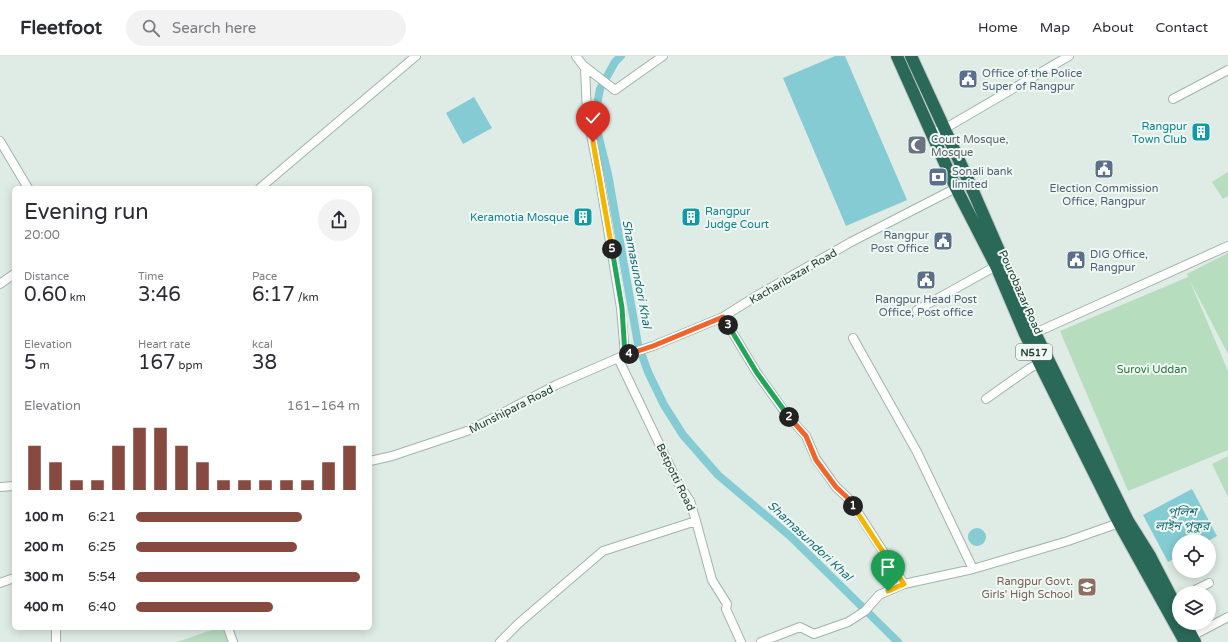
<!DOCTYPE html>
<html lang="en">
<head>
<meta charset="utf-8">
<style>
  body { margin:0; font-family:"Varela Round","Noto Sans Bengali",sans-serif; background:#f2f2f3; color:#2b2b33; height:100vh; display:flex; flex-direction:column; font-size:15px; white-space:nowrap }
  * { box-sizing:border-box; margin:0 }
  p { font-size:13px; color:#7c7c81 }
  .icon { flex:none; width:22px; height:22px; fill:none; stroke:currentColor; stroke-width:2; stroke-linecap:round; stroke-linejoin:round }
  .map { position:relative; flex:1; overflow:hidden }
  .side { position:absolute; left:12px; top:130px; width:360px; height:444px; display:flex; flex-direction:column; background:#fff; border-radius:6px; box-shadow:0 2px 10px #0003 }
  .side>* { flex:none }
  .fabs { position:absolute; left:1172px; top:478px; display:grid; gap:8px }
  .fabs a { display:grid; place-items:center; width:44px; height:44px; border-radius:50%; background:#fff; box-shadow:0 2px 10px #0003; font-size:20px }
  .pin { position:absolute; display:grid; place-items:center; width:34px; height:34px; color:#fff; margin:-41px -17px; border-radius:50% 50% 50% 0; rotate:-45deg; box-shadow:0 0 4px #0007 }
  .pin .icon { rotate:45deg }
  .km { position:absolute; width:20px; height:20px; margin:-10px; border-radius:50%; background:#222; color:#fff; font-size:11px; line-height:20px; text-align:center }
  .round { display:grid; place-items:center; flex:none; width:42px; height:42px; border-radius:21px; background:#f2f2f3 }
  .overview { display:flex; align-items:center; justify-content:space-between; height:68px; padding:0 12px }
  h1 { font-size:22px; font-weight:600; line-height:30px }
  .stats { display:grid; grid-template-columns:repeat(3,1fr); gap:6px; height:68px; padding:4px 12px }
  .stats div { display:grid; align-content:center }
  .stats b { font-size:20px; font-weight:600 }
  .stats small { font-size:11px; font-weight:400 }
  .stats p { font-size:11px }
  .chart { height:112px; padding:8px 12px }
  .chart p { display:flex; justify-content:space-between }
  .chart svg { width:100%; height:72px; margin-top:4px; stroke:#874a40; stroke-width:6 }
  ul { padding:0 12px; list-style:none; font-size:13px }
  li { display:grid; grid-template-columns:64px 48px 1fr; align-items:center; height:30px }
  li i { height:10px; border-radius:5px; background:#874a40 }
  header { display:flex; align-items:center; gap:24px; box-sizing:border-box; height:56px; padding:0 20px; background:#fff; border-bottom:1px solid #e1e1e2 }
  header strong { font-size:19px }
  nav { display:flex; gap:22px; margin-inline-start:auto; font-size:14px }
  .search { width:280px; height:36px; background:#f2f2f3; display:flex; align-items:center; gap:10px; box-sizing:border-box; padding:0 14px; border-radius:22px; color:#7c7c81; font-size:15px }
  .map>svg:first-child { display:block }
</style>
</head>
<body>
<header>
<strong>Fleetfoot</strong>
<div class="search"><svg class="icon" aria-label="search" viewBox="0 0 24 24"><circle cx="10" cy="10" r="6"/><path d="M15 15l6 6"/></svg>Search here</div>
<nav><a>Home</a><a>Map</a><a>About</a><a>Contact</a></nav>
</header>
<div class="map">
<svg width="1228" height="586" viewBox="0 0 1228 586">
  <rect width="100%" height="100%" fill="#dfebe5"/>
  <!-- green -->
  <path fill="#b7ddbf" d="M1228,116v24l-5,3 -11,-17z
    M1228,197v101l-38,-73 38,90v79l-100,41 -68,-160 128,-54 -1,-3z
    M1228,400v41l-16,-33z
    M217,572h8l5,14h-53z"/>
  <!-- water -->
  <path fill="#84cbd3" d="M835,0h10l62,144 -61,26 -63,-148z
    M474,41l18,31 -29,16 -17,-31z
    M1192,433l25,47 -9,5h-29v15l-11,6 -25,-47z
    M968 481a9 9 0 1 1 18 0a9 9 0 1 1-18 0Z"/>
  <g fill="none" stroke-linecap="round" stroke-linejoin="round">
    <!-- canal -->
    <path stroke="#84cbd3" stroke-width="8" d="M621,0l-6,6 -15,27 -4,21 2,24 10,40 30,170 10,28 16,33 19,30 35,40 72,61 108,106"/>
    <defs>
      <path id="minor" d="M576,0l9,12 2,46 12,61 22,133 4,47
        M584,10l31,24 48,-34
        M1173,43l55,-29
        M931,77l13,-4 125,-73
        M0,85l28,47
        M260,132l156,-132
        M0,228l14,-10
        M917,254l79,-44
        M723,261l34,56 30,42 19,21 10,23 20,28 14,13 54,84
        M1035,277l193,-87
        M853,282l64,114 56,117
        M618,302l60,125 12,18 6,20 16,59 15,24 -1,5 15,33
        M986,343l44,-31 10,-5
        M370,405l22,-5 78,-26 86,-45 69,-30 28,-9 70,-29 35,-22 93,-53 105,-54
        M0,431l14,-1
        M0,527l14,-5
        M1189,537l20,-10
        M56,572v14
        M228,572l5,14
        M1188,582l40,-21
        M500,586l19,-19 84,-72 93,-30
        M761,586l39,-15 14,7 34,-12 17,-11 14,-16 25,-11 69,-15 95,-28 51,-18"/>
      <path id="highway" d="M897,0l59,132 40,78 29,68 94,189 66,119
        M911,0l58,126 66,151 93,188 22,35 29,56
        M1185,567l10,19"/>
    </defs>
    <!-- minor casing -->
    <use href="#minor" stroke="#a2b3ac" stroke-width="10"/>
    <!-- highway casing -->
    <use href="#highway" stroke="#c1c8c6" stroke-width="14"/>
    <!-- minor -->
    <use href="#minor" stroke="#fff" stroke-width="8"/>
    <!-- highway -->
    <use href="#highway" stroke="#2a6958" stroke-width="12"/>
  </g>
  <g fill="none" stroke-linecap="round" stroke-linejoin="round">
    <defs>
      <path id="split-1" d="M853,450l51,78 -16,7"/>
      <path id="split-2" d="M789,361l17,19 10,24 20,27 14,13 3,6"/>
      <path id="split-3" d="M728,269l29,48 32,44"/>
      <path id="split-4" d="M629,298l24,-8 70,-29 5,8"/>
      <path id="split-5" d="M612,193l10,59 3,47 4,-1"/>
      <path id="split-6" d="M593,86l19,107"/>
    </defs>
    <!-- split-1 casing -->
    <use href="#split-1" stroke="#fff" stroke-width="8"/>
    <!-- split-2 casing -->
    <use href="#split-2" stroke="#fff" stroke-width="8"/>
    <!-- split-3 casing -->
    <use href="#split-3" stroke="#fff" stroke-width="8"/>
    <!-- split-4 casing -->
    <use href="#split-4" stroke="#fff" stroke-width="8"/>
    <!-- split-5 casing -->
    <use href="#split-5" stroke="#fff" stroke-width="8"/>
    <!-- split-6 casing -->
    <use href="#split-6" stroke="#fff" stroke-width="8"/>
    <!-- split-1 -->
    <use href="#split-1" stroke="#f5b400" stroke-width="5"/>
    <!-- split-2 -->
    <use href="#split-2" stroke="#f0652b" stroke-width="5"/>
    <!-- split-3 -->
    <use href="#split-3" stroke="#22a559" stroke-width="5"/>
    <!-- split-4 -->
    <use href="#split-4" stroke="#f0652b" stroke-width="5"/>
    <!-- split-5 -->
    <use href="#split-5" stroke="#22a559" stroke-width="5"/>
    <!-- split-6 -->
    <use href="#split-6" stroke="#f5b400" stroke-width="5"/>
  </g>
  <!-- icons -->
  <defs>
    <symbol id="civic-square" viewBox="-11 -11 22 22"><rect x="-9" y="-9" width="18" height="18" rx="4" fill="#5c6f8a" stroke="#f0f8f3"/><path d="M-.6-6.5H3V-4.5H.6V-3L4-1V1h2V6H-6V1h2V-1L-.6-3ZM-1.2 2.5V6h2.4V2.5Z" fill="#fff"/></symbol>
    <symbol id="building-square" viewBox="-11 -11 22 22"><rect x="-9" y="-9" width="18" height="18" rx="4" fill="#0f9aa8" stroke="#f0f8f3"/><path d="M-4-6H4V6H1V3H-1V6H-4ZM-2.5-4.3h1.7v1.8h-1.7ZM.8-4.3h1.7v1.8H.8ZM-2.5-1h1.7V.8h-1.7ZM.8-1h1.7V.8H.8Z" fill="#fff"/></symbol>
    <symbol id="mosque-square" viewBox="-11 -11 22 22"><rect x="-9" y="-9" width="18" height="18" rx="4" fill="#6b7280" stroke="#f0f8f3"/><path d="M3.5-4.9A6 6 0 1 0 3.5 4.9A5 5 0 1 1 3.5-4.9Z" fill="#fff"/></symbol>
    <symbol id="bank-square" viewBox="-11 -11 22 22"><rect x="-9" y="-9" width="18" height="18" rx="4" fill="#5c6f8a" stroke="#f0f8f3"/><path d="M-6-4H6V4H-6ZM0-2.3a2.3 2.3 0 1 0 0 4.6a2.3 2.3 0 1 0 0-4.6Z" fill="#fff"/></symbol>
    <symbol id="school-square" viewBox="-11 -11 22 22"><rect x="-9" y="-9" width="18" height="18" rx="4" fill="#8d6e63" stroke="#f0f8f3"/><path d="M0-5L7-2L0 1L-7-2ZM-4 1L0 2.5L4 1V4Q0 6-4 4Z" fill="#fff"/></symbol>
  </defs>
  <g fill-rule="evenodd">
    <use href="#civic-square" x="957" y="12" width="22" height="22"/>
    <use href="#building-square" x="1190" y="65" width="22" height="22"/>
    <use href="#mosque-square" x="906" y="78" width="22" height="22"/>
    <use href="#civic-square" x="1093" y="102" width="22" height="22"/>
    <use href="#bank-square" x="927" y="110" width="22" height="22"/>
    <use href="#building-square" x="572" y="150" width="22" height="22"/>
    <use href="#building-square" x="680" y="150" width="22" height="22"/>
    <use href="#civic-square" x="932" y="174" width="22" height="22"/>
    <use href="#civic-square" x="1065" y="193" width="22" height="22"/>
    <use href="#civic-square" x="915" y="213" width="22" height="22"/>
    <use href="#school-square" x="1076" y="520" width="22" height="22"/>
  </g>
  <g text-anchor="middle" stroke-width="4" stroke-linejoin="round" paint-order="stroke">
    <!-- shield labels -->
    <rect fill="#f0f8f3" stroke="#5e746d" stroke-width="1" x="1016" y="288" width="36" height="16" rx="3"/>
    <g font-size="10" font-weight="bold" fill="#203c33">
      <text x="1034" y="300">N517</text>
    </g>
    <!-- service labels -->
    <g font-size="11" fill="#4e5e75" stroke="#f0f8f3" text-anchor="start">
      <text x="982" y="21">Office of the Police<tspan x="982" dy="13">Super of Rangpur</tspan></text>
      <text x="952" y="119">Sonali bank<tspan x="952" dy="13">limited</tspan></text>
      <text x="1104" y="136" text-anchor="middle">Election Commission<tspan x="1104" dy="13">Office, Rangpur</tspan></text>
      <text x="929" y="183" text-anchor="end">Rangpur<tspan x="929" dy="13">Post Office</tspan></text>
      <text x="1090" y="202">DIG Office,<tspan x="1090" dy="13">Rangpur</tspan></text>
      <text x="926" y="247" text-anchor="middle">Rangpur Head Post<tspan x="926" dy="13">Office, Post office</tspan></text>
    </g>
    <!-- culture labels -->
    <g font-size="11" fill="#0d838f" stroke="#f0f8f3" text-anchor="end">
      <text x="1187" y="74">Rangpur<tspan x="1187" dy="13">Town Club</tspan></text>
      <text x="705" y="159" text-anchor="start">Rangpur<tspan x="705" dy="13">Judge Court</tspan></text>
      <text x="569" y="165">Keramotia Mosque</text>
    </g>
    <!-- worship labels -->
    <g font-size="11" fill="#5b616d" stroke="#f0f8f3" text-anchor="start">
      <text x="931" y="87">Court Mosque,<tspan x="931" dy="13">Mosque</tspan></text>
    </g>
    <!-- street labels -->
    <g font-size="11" fill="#203c33" stroke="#f0f8f3">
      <text transform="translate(793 220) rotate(-30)" y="4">Kacharibazar Road</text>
      <text transform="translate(1021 236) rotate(66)" y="4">Pourobazar Road</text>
      <text transform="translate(511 353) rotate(-27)" y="4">Munshipara Road</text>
      <text transform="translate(676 421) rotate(64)" y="4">Betpotti Road</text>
    </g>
    <!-- park labels -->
    <g font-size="11" fill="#287441" stroke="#f0f8f3">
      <text x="1152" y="317">Surovi Uddan</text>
    </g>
    <!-- education labels -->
    <g font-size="11" fill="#785e54" stroke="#f0f8f3" text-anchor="end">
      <text x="1073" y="529">Rangpur Govt.<tspan x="1073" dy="13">Girls' High School</tspan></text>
    </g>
    <!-- water labels -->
    <g font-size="12" font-style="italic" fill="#186f79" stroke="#f0f8f3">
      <text transform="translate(637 218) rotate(79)" y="4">Shamasundori Khal</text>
      <text x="1182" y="460">পুলিশ<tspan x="1182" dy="14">লাইন পুকুর</tspan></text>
      <text transform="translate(810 485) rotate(43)" y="4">Shamasundori Khal</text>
    </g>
  </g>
</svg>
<div class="fabs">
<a><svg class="icon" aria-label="locate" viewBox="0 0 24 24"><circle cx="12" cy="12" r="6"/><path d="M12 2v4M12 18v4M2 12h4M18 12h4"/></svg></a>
<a><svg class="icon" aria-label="layers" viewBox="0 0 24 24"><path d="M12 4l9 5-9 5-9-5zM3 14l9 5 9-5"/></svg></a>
</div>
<div class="pin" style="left:888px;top:535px;background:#1e9e55"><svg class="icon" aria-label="arrive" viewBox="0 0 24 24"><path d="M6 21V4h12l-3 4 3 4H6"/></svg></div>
<div class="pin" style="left:593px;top:86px;background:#d93025"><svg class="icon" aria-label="check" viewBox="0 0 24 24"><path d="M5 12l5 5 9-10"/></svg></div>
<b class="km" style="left:853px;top:450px">1</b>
<b class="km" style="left:789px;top:361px">2</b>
<b class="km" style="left:728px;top:269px">3</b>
<b class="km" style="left:629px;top:298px">4</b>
<b class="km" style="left:612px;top:193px">5</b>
<section class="side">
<div class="overview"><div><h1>Evening run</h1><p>20:00</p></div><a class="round"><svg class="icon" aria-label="share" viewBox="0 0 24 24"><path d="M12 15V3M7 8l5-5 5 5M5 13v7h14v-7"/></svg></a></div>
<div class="stats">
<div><p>Distance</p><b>0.60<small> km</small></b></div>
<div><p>Time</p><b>3:46</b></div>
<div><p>Pace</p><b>6:17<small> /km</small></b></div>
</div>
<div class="stats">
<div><p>Elevation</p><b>5<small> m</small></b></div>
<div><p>Heart rate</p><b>167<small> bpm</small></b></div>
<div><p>kcal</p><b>38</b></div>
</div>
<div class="chart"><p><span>Elevation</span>161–164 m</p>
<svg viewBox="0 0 160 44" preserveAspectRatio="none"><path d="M5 44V17M15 44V27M25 44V38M35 44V38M45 44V17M55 44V6M65 44V6M75 44V17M85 44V27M95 44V38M105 44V38M115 44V38M125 44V38M135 44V38M145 44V27M155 44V17"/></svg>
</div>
<ul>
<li><b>100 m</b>6:21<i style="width:74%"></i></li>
<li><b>200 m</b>6:25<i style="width:72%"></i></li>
<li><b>300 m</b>5:54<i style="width:100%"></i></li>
<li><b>400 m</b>6:40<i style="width:61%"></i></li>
</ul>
</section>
</div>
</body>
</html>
